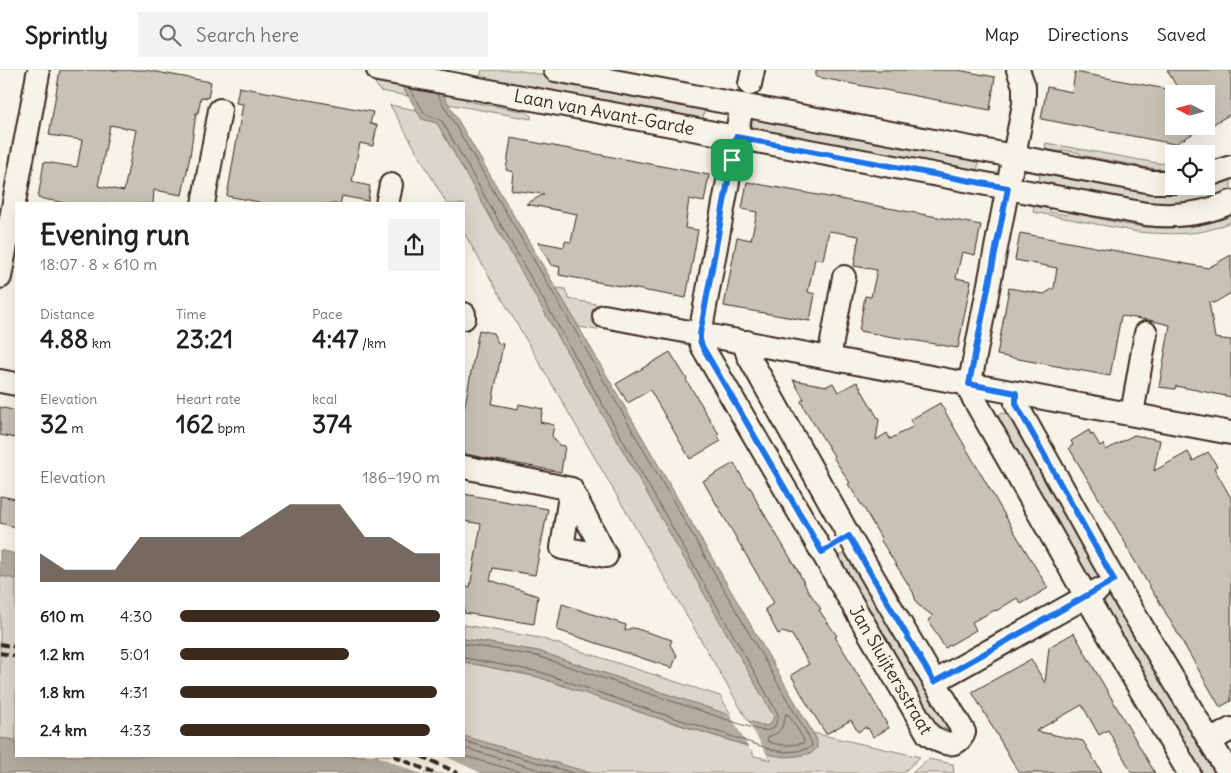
<!DOCTYPE html>
<html lang="en">
<head>
<meta charset="utf-8">
<style>
  body { margin:0; font-family:Delius,sans-serif; background:#f2f2f2; color:#202124; height:100vh; display:flex; flex-direction:column; font-size:19px; white-space:nowrap }
  * { box-sizing:border-box; margin:0 }
  p { font-size:16px; color:#757577 }
  .icon { flex:none; width:28px; height:28px; fill:none; stroke:currentColor; stroke-width:2; stroke-linecap:round; stroke-linejoin:round }
  .map { position:relative; flex:1; overflow:hidden }
  .details { position:absolute; left:15px; top:132px; width:450px; height:555px; display:flex; flex-direction:column; background:#fff; border-radius:0px; box-shadow:0 5px 20px #0002 }
  .details>* { flex:none }
  .needle { width:32px; rotate:276deg }
  .tools { position:absolute; left:1165px; top:15px; display:grid; gap:10px }
  .tools a { display:grid; place-items:center; width:50px; height:50px; border-radius:0px; background:#fff; box-shadow:0 5px 20px #0002; font-size:25px }
  .pin { position:absolute; display:grid; place-items:center; width:42px; height:42px; color:#fff; margin:-21px; border-radius:10px; box-shadow:0 2px 8px #0006 }
  .round { display:grid; place-items:center; flex:none; width:52px; height:52px; border-radius:0px; background:#f2f2f2 }
  .overview { display:flex; align-items:center; justify-content:space-between; height:85px; padding:0 25px }
  h1 { font-size:28px; font-weight:700; line-height:38px }
  .stats { display:grid; grid-template-columns:repeat(3,1fr); gap:8px; height:85px; padding:5px 25px }
  .stats div { display:grid; align-content:center }
  .stats b { font-size:25px; font-weight:700 }
  .stats small { font-size:14px; font-weight:400 }
  .stats p { font-size:14px }
  .chart { height:140px; padding:10px 25px }
  .chart p { display:flex; justify-content:space-between }
  .chart svg { width:100%; height:90px; margin-top:5px; fill:#3b2a1e; opacity:.7 }
  ul { padding:0 25px; list-style:none; font-size:16px }
  li { display:grid; grid-template-columns:80px 60px 1fr; align-items:center; height:38px }
  li i { height:12px; border-radius:6px; background:#3b2a1e }
  header { display:flex; align-items:center; gap:30px; box-sizing:border-box; height:70px; padding:0 25px; background:#fff; border-bottom:1px solid #e0e0e0 }
  header strong { font-size:24px }
  nav { display:flex; gap:28px; margin-inline-start:auto; font-size:18px }
  .search { width:350px; height:45px; background:#f2f2f2; display:flex; align-items:center; gap:12px; box-sizing:border-box; padding:0 18px; border-radius:0px; color:#757577; font-size:19px }
  .map>svg:first-child { display:block }
</style>
</head>
<body>
<header>
<strong>Sprintly</strong>
<div class="search"><svg class="icon" aria-label="search" viewBox="0 0 24 24"><circle cx="10" cy="10" r="6"/><path d="M15 15l6 6"/></svg>Search here</div>
<nav><a>Map</a><a>Directions</a><a>Saved</a></nav>
</header>
<div class="map">
<svg width="1231" height="703" viewBox="0 0 1231 703">
  <rect width="100%" height="100%" fill="#f7f3e8"/>
  <filter id="ink" filterUnits="userSpaceOnUse"><feTurbulence type="fractalNoise" baseFrequency=".02" numOctaves="2"/><feDisplacementMap in="SourceGraphic" scale="10" xChannelSelector="R" yChannelSelector="G"/><feConvolveMatrix kernelMatrix="1 2 1 2 8 2 1 2 1" color-interpolation-filters="sRGB"/></filter>
  <g filter="url(#ink)">
    <!-- green -->
    <path fill="#dbd6cb" stroke="#8b8074" d="M482,0h35l188,36 -3,19 -219,-42 -3,-6z
      M371,6l29,7 8,13 -28,-5z
      M441,21l25,3v7l61,11 4,4v3l-83,-15z
      M390,35l26,5 6,9 15,4 337,593 -3,8 -5,2 -18,-5 -284,-488v-29h-17z
      M754,49l226,37 -4,21 -224,-46v-9z
      M1046,73l111,20 17,1v5h-18l-76,-14v-2l-17,-3 -1,2 -17,-3z
      M1041,97l126,22 39,-3 25,-12v22l-64,13 -129,-21z
      M1034,136l16,3v3l17,3 1,-3c31,6 68,17 99,16 22,0 44,-4 64,-12v6c-9,3 -17,7 -26,9 -22,4 -45,3 -67,1l-105,-20z
      M556,218l9,1 4,10 32,6 -4,25 -18,-3z
      M1003,343l8,3 90,156 -3,9 -7,3 -95,-167 3,-3z
      M847,483l101,166v8l-6,5 -6,1 -100,-173 4,-5z
      M0,504l16,3v179h448v-94l74,15 110,38 102,32 4,9 17,4 -6,-7 52,-13 -4,-7 107,24 -17,16h-903z
      M1103,524l10,1 104,178h-22l-96,-173z
      M464,555l76,13 180,58 12,20 -194,-65 -74,-12z
      M928,689l25,5 1,9h-42z"/>
    <!-- water -->
    <path fill="#b4aca0" stroke="#84786c" d="M393,0l48,21 140,240 236,409v8l-5,5 -14,3 -13,1 -14,-2 -32,-12 -91,-28 -110,-38 -74,-15v-23l74,12 210,70 18,5 5,-2 3,-7 -337,-594 -15,-4z
      M0,480l16,4v25l-16,-3z
      M464,666l127,37h-591v-35l16,2v16h448z"/>
    <!-- pier -->
    <path fill="#f7f3e8" d="M729,643l17,5 22,38 -18,-6z
      M377,686h68l36,17h-63z"/>
    <g fill="none" stroke-linecap="round" stroke-linejoin="round">
      <!-- shore -->
      <path stroke="#6b5e52" stroke-width="1" d="M410,19l15,25 14,5 3,2 336,593v4l-4,10c-10,5 -17,1 -28,-2l-209,-70 -73,-12
        M437,24l140,240 234,407 1,5 -3,2 -12,3 -12,1 -13,-2 -32,-11 -90,-29 -110,-38 -76,-14
        M786,644l3,1 15,25 -1,3c-12,3 -25,3 -36,-2l1,-4c14,-5 14,-9 18,-23z
        M464,671l109,32
        M464,678l86,25
        M464,686l60,17"/>
    </g>
    <!-- building -->
    <path fill="#c8c1b6" stroke="#3b2a1e" fill-rule="evenodd" d="M60,0h86l65,12 -3,16 -7,-1 -3,16h-2l-6,43 -8,39 -28,-5 -1,14h-83l-32,-6 6,-36 33,5 5,-27 -33,-5zM110,55l26,5 -12,61 -26,-5z
      M816,0h142l37,7 -5,33 -174,-33z
      M1167,0h64v44l-25,14v-34h-25z
      M1075,2l102,19v3h-3v32h32l-31,18 -134,-25 6,-32 25,5z
      M239,17l134,25 -3,12 7,1 -4,21 -13,-3 -8,39 18,4 -2,15 -26,-5 -2,8h-81v-2l-32,-6 16,-92 -7,-1z
      M511,68l198,37 -5,27 -15,-3 -4,29 13,2 -12,68 -127,-23 1,-8 -9,-2 -13,-23 26,5 1,-6 6,1 6,-28 -51,-10 18,-10 -33,-4 2,-18 -7,-2z
      M747,112l234,43 -6,30 -13,-3 -6,26 15,3 -13,67 -99,-17 6,-35 6,1 6,-27 -23,-4 5,-30 -30,-5 -6,29 -8,-1 -7,33 7,2 -5,27 -86,-15 13,-69 14,3 6,-28 -15,-3z
      M1020,163l188,35 23,-13v38l-17,10 -5,-1 6,36 16,2v57l-55,-11 -1,3 -16,-2 11,-62 -21,-5 -28,-4 -11,60 -113,-21 12,-67 35,6 10,-6 3,-20 -42,-8z
      M479,260l14,3 5,10 5,1 -11,60 26,5 1,-5 24,5 -3,13 14,3 -2,11 7,9 6,1 -4,26 -97,-18v-44z
      M670,282l17,27 -1,1 17,27h-1l17,27 -2,1 4,6 -31,18 -40,-69 -22,13 -12,-19z
      M793,310l34,6 6,-3 5,9 19,-10 22,38 -3,20 11,-7 3,6 24,-13 -4,-6 30,-17 78,135 30,50 -27,16 -4,-6 -21,13 -1,-1 -23,12 4,8 -31,18 -17,-28 5,-4 -16,-12 -4,-12 -33,-53 1,-1 -16,-28 -17,-26 2,-1 -17,-26 1,-1 -30,-48 -3,-7 3,-2z
      M0,337l16,4v27l-16,-3z
      M1089,360l2,5 2,-1 7,12 3,-2 3,6 28,-15 26,5 -6,31 34,-19 5,9 15,-9 9,14 -3,2 17,30v203l-11,6 -64,-111h-1l-29,-50h1l-58,-98 4,-3 -2,-4z
      M734,393l11,19 7,8 5,12 40,67 10,20 14,20 -2,1 18,26 -2,1 17,27h-1l17,27 21,37 -16,9 -5,-9 -2,1v-2l-8,5 -7,-12 -25,14 -20,-32 -15,-27 18,-11 -17,-29 -10,-3 -4,2 -13,-25 9,-6 -71,-122z
      M464,424l84,15 -13,66 -42,-7 -3,12 48,16 -4,28 -70,-11v-27l6,1 11,-63 -17,-3z
      M0,426l16,3v28l-16,-4z
      M562,534l64,21 -1,6 6,-3h3l38,12 -2,5 7,10 -5,13 -115,-38z
      M1074,563l14,25 67,115h-23l-24,-43 -9,5 -17,-30 -46,26 47,10 19,32h-83l-38,-66 -9,-15 59,-33 14,24 4,-36z"/>
    <g fill="none" stroke-linecap="round" stroke-linejoin="round">
      <defs>
        <g id="minor">
          <path id="s1" d="M378,0l768,144c28,3 59,0 85,-12"/>
          <path d="M555,0l570,107 27,5h22"/>
          <path d="M1018,0l6,16v18l-55,283 1,5 116,204 103,177"/>
          <path d="M750,14l3,-14"/>
          <path id="s2" d="M742,35l-42,229v6l2,6 226,388c12,9 29,17 36,-2l-115,-196 -101,-181 -2,-6 1,-7"/>
          <path d="M1206,106l25,-9"/>
          <path d="M203,134l17,-94"/>
          <path d="M387,134l4,-19"/>
          <path d="M0,207l38,-203"/>
          <path d="M464,244v4"/>
          <path d="M604,246l627,117"/>
          <path d="M829,288l15,-81"/>
          <path d="M0,311l16,3"/>
          <path d="M1016,323v11l98,176 115,193"/>
          <path d="M1132,344l14,-81"/>
          <path d="M464,397l107,22"/>
          <path d="M571,419l35,67 -44,-8z"/>
          <path d="M934,612l164,-92"/>
          <path d="M1210,671l21,-12"/>
        </g>
      </defs>
      <!-- minor casing -->
      <use href="#minor" stroke="#3b2a1e" stroke-width="26"/>
      <!-- minor -->
      <use href="#minor" stroke="#f7f3e8" stroke-width="22"/>
      <!-- rail -->
      <path stroke="#3b2a1e" stroke-width="4" stroke-dasharray="8 4" stroke-linecap="butt" d="M0,574l16,3
        M0,583l16,3
        M394,686l39,17
        M421,686l37,17"/>
    </g>
  </g>
  <g fill="none" stroke-linecap="round" stroke-linejoin="round" filter="url(#ink)">
    <defs>
      <path id="route" d="M736,67l272,51 -39,196 47,9v11l98,176 -180,102 -85,-146 -27,16 -120,-206 -2,-6v-6z"/>
    </defs>
    <!-- route casing -->
    <use href="#route" stroke="#fff" stroke-width="10"/>
    <!-- route -->
    <use href="#route" stroke="#1a73e8" stroke-width="6"/>
  </g>
  <g text-anchor="middle" stroke-width="5" stroke-linejoin="round" paint-order="stroke">
    <!-- street labels -->
    <g font-size="18" fill="#3b2a1e" stroke="#f7f3e8">
      <text dy="6" stroke="none"><textPath href="#s1" startOffset="230">Laan van Avant-Garde</textPath></text>
      <text dy="6" stroke="none"><textPath href="#s2" startOffset="620">Jan Sluijtersstraat</textPath></text>
    </g>
  </g>
</svg>
<div class="tools">
<a><svg class="needle" viewBox="-14 -14 28 28"><path d="M0-13l5 13h-10z" fill="#e53935"/><path d="M0 13l5-13h-10z" fill="#757577"/></svg></a>
<a><svg class="icon" aria-label="locate" viewBox="0 0 24 24"><circle cx="12" cy="12" r="6"/><path d="M12 2v4M12 18v4M2 12h4M18 12h4"/></svg></a>
</div>
<div class="pin" style="left:732px;top:90px;background:#1e9e55"><svg class="icon" aria-label="arrive" viewBox="0 0 24 24"><path d="M6 21V4h12l-3 4 3 4H6"/></svg></div>
<section class="details">
<div class="overview"><div><h1>Evening run</h1><p>18:07 · 8 × 610 m</p></div><a class="round"><svg class="icon" aria-label="share" viewBox="0 0 24 24"><path d="M12 15V3M7 8l5-5 5 5M5 13v7h14v-7"/></svg></a></div>
<div class="stats">
<div><p>Distance</p><b>4.88<small> km</small></b></div>
<div><p>Time</p><b>23:21</b></div>
<div><p>Pace</p><b>4:47<small> /km</small></b></div>
</div>
<div class="stats">
<div><p>Elevation</p><b>32<small> m</small></b></div>
<div><p>Heart rate</p><b>162<small> bpm</small></b></div>
<div><p>kcal</p><b>374</b></div>
</div>
<div class="chart"><p><span>Elevation</span>186–190 m</p>
<svg viewBox="0 0 160 44" preserveAspectRatio="none"><path d="M0 44V30L10 38L20 38L30 38L40 22L50 22L60 22L70 22L80 22L90 14L100 6L110 6L120 6L130 22L140 22L150 30L160 30V44z"/></svg>
</div>
<ul>
<li><b>610 m</b>4:30<i style="width:100%"></i></li>
<li><b>1.2 km</b>5:01<i style="width:65%"></i></li>
<li><b>1.8 km</b>4:31<i style="width:99%"></i></li>
<li><b>2.4 km</b>4:33<i style="width:96%"></i></li>
</ul>
</section>
</div>
</body>
</html>
